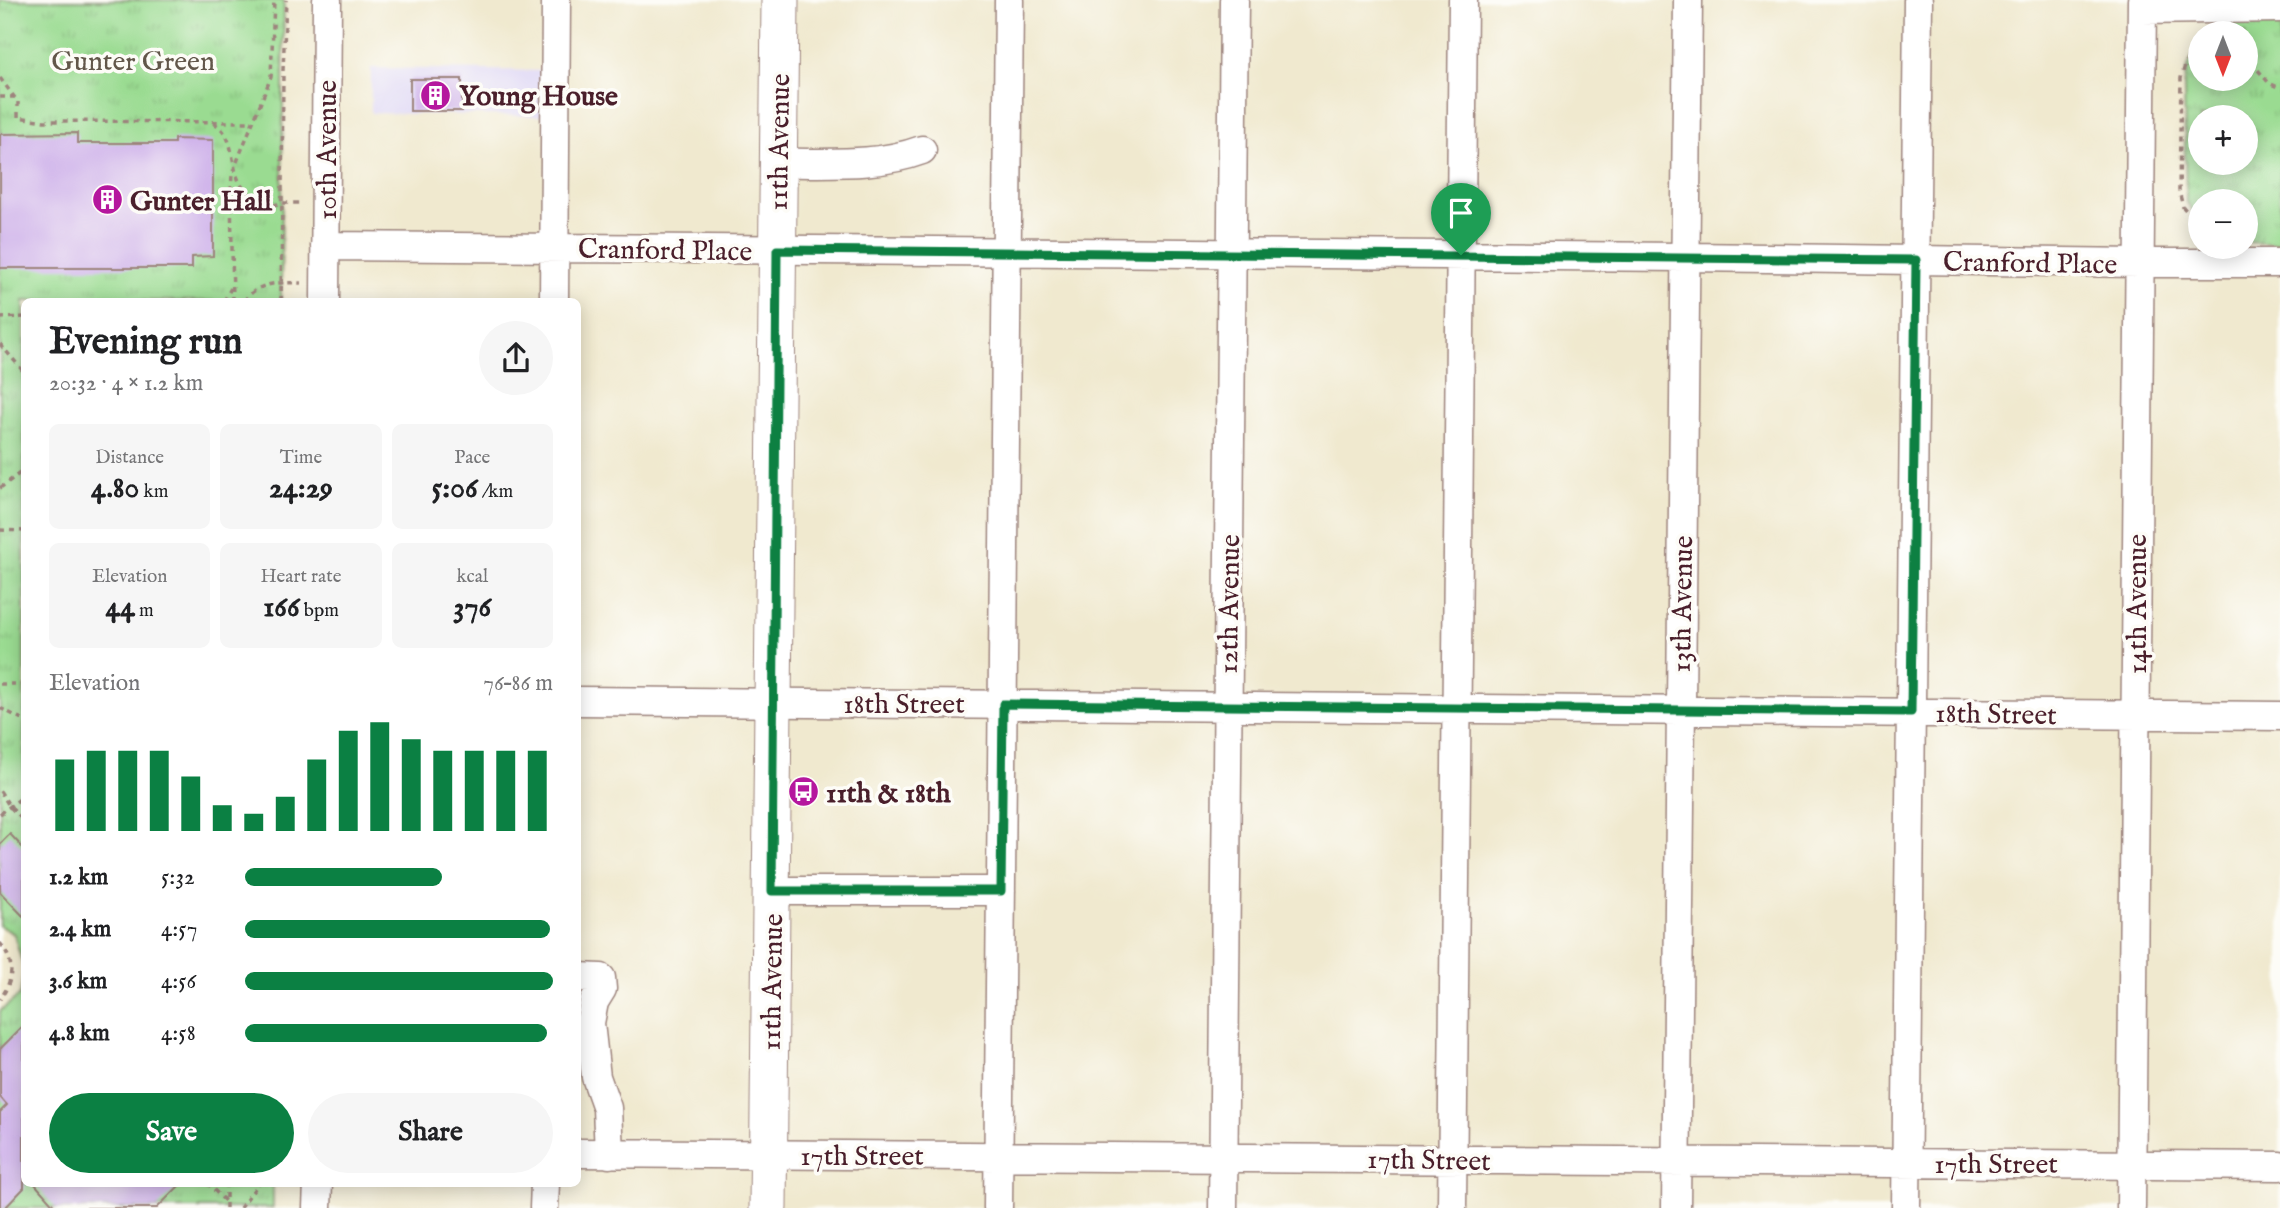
<!DOCTYPE html>
<html lang="en">
<head>
<meta charset="utf-8">
<style>
  body { margin:0; font-family:"IM FELL English",serif; background:#f6f6f6; color:#202124; height:100vh; display:flex; flex-direction:column; font-size:26px; white-space:nowrap }
  * { box-sizing:border-box; margin:0 }
  p { font-size:23px; color:#757577 }
  .icon { flex:none; width:38px; height:38px; fill:none; stroke:currentColor; stroke-width:2; stroke-linecap:round; stroke-linejoin:round }
  .map { position:relative; flex:1; overflow:hidden }
  .drawer { position:absolute; left:21px; top:298px; width:560px; height:889px; display:flex; flex-direction:column; background:#fff; border-radius:10px; box-shadow:0 4px 18px #0003 }
  .drawer>* { flex:none }
  .needle { width:46px; rotate:180deg }
  .tools { position:absolute; left:2188px; top:21px; display:grid; gap:14px }
  .tools a { display:grid; place-items:center; width:70px; height:70px; border-radius:50%; background:#fff; box-shadow:0 4px 18px #0003; font-size:35px }
  .pin { position:absolute; display:grid; place-items:center; width:60px; height:60px; color:#fff; margin:-72px -30px; border-radius:50% 50% 50% 0; rotate:-45deg; box-shadow:0 0 7px #0007 }
  .pin .icon { rotate:45deg }
  .round { display:grid; place-items:center; flex:none; width:74px; height:74px; border-radius:37px; background:#f6f6f6 }
  .head { display:flex; align-items:center; justify-content:space-between; height:119px; padding:0 28px }
  h1 { font-size:38px; font-weight:700; line-height:52px }
  .metrics { display:grid; grid-template-columns:repeat(3,1fr); gap:10px; height:119px; padding:7px 28px }
  .metrics div { display:grid; align-content:center; border-radius:10px; background:#f6f6f6; text-align:center }
  .metrics b { font-size:30px; font-weight:700 }
  .metrics small { font-size:19px; font-weight:400 }
  .metrics p { font-size:19px }
  .chart { height:196px; padding:14px 28px }
  .chart p { display:flex; justify-content:space-between }
  .chart svg { width:100%; height:126px; margin-top:7px; stroke:#0b8043; stroke-width:6 }
  .cta { display:flex; gap:14px; margin-top:auto; padding:14px 28px }
  .cta a { flex:1; height:80px; border-radius:42px; background:#0b8043; color:#fff; font-size:28px; font-weight:700; line-height:80px; text-align:center }
  .cta a+a { background:#f6f6f6; color:#202124 }
  ul { padding:0 28px; list-style:none; font-size:23px }
  li { display:grid; grid-template-columns:112px 84px 1fr; align-items:center; height:52px }
  li i { height:18px; border-radius:9px; background:#0b8043 }
  .map>svg:first-child { display:block }
</style>
</head>
<body>
<div class="map">
<svg width="2280" height="1208" viewBox="0 0 2280 1208">
  <defs>
    <pattern id="grass-tufts" width="24" height="20" patternUnits="userSpaceOnUse" patternTransform="scale(1.75)"><rect width="24" height="20" fill="#9adb91"/><path d="M3 7l-1-3M5 7V3M7 7l1-3M15 17l-1-3M17 17v-4M19 17l1-3" fill="none" stroke="#86bc7d"/></pattern>
  </defs>
  <rect width="100%" height="100%" fill="#fdfcf7"/>
  <filter id="ink" filterUnits="userSpaceOnUse"><feTurbulence type="fractalNoise" baseFrequency=".0143" numOctaves="2"/><feDisplacementMap in="SourceGraphic" scale="14" xChannelSelector="R" yChannelSelector="G"/><feConvolveMatrix kernelMatrix="1 2 1 2 8 2 1 2 1" color-interpolation-filters="sRGB"/></filter>
  <filter id="wash" filterUnits="userSpaceOnUse"><feTurbulence type="fractalNoise" baseFrequency=".00686" numOctaves="4" result="noise"/><feDisplacementMap in="SourceGraphic" scale="28" xChannelSelector="R" yChannelSelector="G"/><feGaussianBlur stdDeviation="1.57" result="paint"/><feColorMatrix in="noise" values="0 0 0 0 0 0 0 0 0 0 0 0 0 0 0 0 0 1.4 0 .05"/><feComposite in="paint" operator="in"/></filter>
  <g filter="url(#wash)">
    <rect width="100%" height="100%" fill="#f0e9cf"/>
    <!-- built -->
    <path fill="#ddd5f6" d="M371,68l176,3v45l-176,-3z"/>
    <!-- grass -->
    <path fill="url(#grass-tufts)" stroke="#727d5e" stroke-width="2" fill-rule="evenodd" d="M0,0h284l-3,301h-257v668l-10,-35 -14,-8z
      M2237,22l43,1v221l-35,-2v-41h-45v21l-14,-21 -2,-115c2,-16 6,-27 16,-41v34h45v-46h-21zM2200,117h45v46h-45z
      M24,971v212h249v25h-273v-197l20,-16z"/>
    <g id="blocks">
      <!-- building -->
      <path fill="#caabe9" d="M410,79h52v32h-52z
        M77,133v10h97v-4l39,1v116l-21,1v11h-192v-134z
        M10,834l14,15v68l-24,-25v-48z
        M24,1025v163l-19,20h-5v-96l7,-7 -7,-8v-48z
        M34,1183h148l-25,25h-101z"/>
    </g>
  </g>
  <g filter="url(#ink)">
    <use href="#blocks" fill-opacity="0" stroke="#9d847d" stroke-width="2"/>
    <g fill="none" stroke-linecap="round" stroke-linejoin="round">
      <defs>
        <path id="minor" d="M2142,10l138,-2
          M778,163c48,-1 98,4 144,-13
          M325,246l1361,11 453,6h141
          M325,301l2,-301
          M554,301l2,-301
          M578,701l1702,15
          M772,891h229
          M578,977l23,1 1,11 -8,13 -4,21 6,54 11,31 2,46
          M578,1153l1702,13
          M317,1208l1,-25
          M544,1208l1,-25
          M998,1208l11,-1208
          M1223,1208l11,-1208
          M1452,1208l11,-1208
          M1676,1208l12,-1208
          M1906,1208l12,-1208
          M2131,1208l11,-1208"/>
        <path id="major" d="M768,1208l12,-1208"/>
      </defs>
      <!-- minor casing -->
      <use href="#minor" stroke="#9d847d" stroke-width="31"/>
      <!-- major casing -->
      <use href="#major" stroke="#9d847d" stroke-width="39"/>
      <!-- path -->
      <path stroke="#9d847d" stroke-width="3.5" stroke-dasharray="5 5" stroke-linecap="butt" d="M2200,42l-11,12 -8,24 -2,113 4,16 17,20
        M2245,55l24,28 11,5
        M0,78l18,24v15l26,4 209,1
        M0,97h15
        M213,123c24,11 16,45 29,63 7,10 18,15 27,20l13,-3h20
        M224,301l7,-13
        M233,301l-2,-109 1,-18 39,-97 3,-77
        M244,301c14,-19 35,-19 57,-18
        M281,301l2,-231 3,-70
        M0,318l24,-1
        M0,344l24,28
        M0,488l24,-18
        M0,530l24,1
        M0,684h24
        M0,708l24,12
        M0,791l10,16 14,14
        M0,814l24,-18
        M0,943c15,18 14,37 0,56
        M207,1183l19,19
        M226,1183v25
        M240,1208l19,-25"/>
      <!-- minor -->
      <use href="#minor" stroke="#fff" stroke-width="28"/>
      <!-- major -->
      <use href="#major" stroke="#fff" stroke-width="37"/>
    </g>
  </g>
  <g fill="none" stroke-linecap="round" stroke-linejoin="round" filter="url(#ink)">
    <defs>
      <path id="route" d="M777,250l1139,10 -5,452 -908,-8 -2,187h-229z"/>
    </defs>
    <!-- route casing -->
    <use href="#route" stroke="#fff" stroke-width="14"/>
    <!-- route -->
    <use href="#route" stroke="#0b8043" stroke-width="9"/>
  </g>
  <!-- icons -->
  <defs>
    <symbol id="building-disc" viewBox="-11 -11 22 22"><circle r="9.5" fill="#b5179e" stroke="#fdfcf7"/><path d="M-4-6H4V6H1V3H-1V6H-4ZM-2.5-4.3h1.7v1.8h-1.7ZM.8-4.3h1.7v1.8H.8ZM-2.5-1h1.7V.8h-1.7ZM.8-1h1.7V.8H.8Z" fill="#fff"/></symbol>
    <symbol id="bus-disc" viewBox="-11 -11 22 22"><circle r="9.5" fill="#b5179e" stroke="#fdfcf7"/><path d="M-5-6H5V4H4V6H2V4H-2V6H-4V4H-5ZM-3.5-4V0h7V-4ZM-3.5 1.2v1.5H-2V1.2ZM2 1.2v1.5H3.5V1.2Z" fill="#fff"/></symbol>
  </defs>
  <g fill-rule="evenodd">
    <use href="#building-disc" x="418" y="78" width="35" height="35"/>
    <use href="#building-disc" x="90" y="182" width="35" height="35"/>
    <use href="#bus-disc" x="786" y="774" width="35" height="35"/>
  </g>
  <g text-anchor="middle" stroke-width="7" stroke-linejoin="round" paint-order="stroke">
    <!-- park labels -->
    <g font-size="28" fill="#62574a" stroke="#fdfcf7">
      <text x="133" y="70">Gunter Green</text>
    </g>
    <!-- poi labels -->
    <g font-size="28" font-weight="bold" fill="#4a1f2b" stroke="#fdfcf7" text-anchor="start">
      <text x="459" y="105">Young House</text>
      <text x="130" y="210">Gunter Hall</text>
      <text x="826" y="802">11th &amp; 18th</text>
    </g>
    <!-- street labels -->
    <g font-size="28" fill="#4a1f2b" stroke="#fdfcf7">
      <text transform="translate(778 142) rotate(-89)" y="10">11th Avenue</text>
      <text transform="translate(326 150) rotate(-90)" y="10">10th Avenue</text>
      <text transform="translate(665 249) rotate(1)" y="10">Cranford Place</text>
      <text transform="translate(2030 262) rotate(1)" y="10">Cranford Place</text>
      <text transform="translate(1228 604) rotate(-89)" y="10">12th Avenue</text>
      <text transform="translate(1681 604) rotate(-89)" y="10">13th Avenue</text>
      <text transform="translate(2136 604) rotate(-90)" y="10">14th Avenue</text>
      <text x="904" y="713">18th Street</text>
      <text transform="translate(1996 713) rotate(1)" y="10">18th Street</text>
      <text transform="translate(771 982) rotate(-89)" y="10">11th Avenue</text>
      <text x="862" y="1165">17th Street</text>
      <text transform="translate(1429 1159) rotate(1)" y="10">17th Street</text>
      <text x="1996" y="1173">17th Street</text>
    </g>
  </g>
</svg>
<div class="tools">
<a><svg class="needle" viewBox="-14 -14 28 28"><path d="M0-13l5 13h-10z" fill="#e53935"/><path d="M0 13l5-13h-10z" fill="#757577"/></svg></a>
<a>+</a>
<a>−</a>
</div>
<div class="pin" style="left:1461px;top:255px;background:#1e9e55"><svg class="icon" aria-label="arrive" viewBox="0 0 24 24"><path d="M6 21V4h12l-3 4 3 4H6"/></svg></div>
<section class="drawer">
<div class="head"><div><h1>Evening run</h1><p>20:32 · 4 × 1.2 km</p></div><a class="round"><svg class="icon" aria-label="share" viewBox="0 0 24 24"><path d="M12 15V3M7 8l5-5 5 5M5 13v7h14v-7"/></svg></a></div>
<div class="metrics">
<div><p>Distance</p><b>4.80<small> km</small></b></div>
<div><p>Time</p><b>24:29</b></div>
<div><p>Pace</p><b>5:06<small> /km</small></b></div>
</div>
<div class="metrics">
<div><p>Elevation</p><b>44<small> m</small></b></div>
<div><p>Heart rate</p><b>166<small> bpm</small></b></div>
<div><p>kcal</p><b>376</b></div>
</div>
<div class="chart"><p><span>Elevation</span>76–86 m</p>
<svg viewBox="0 0 160 44" preserveAspectRatio="none"><path d="M5 44V19M15 44V16M25 44V16M35 44V16M45 44V25M55 44V35M65 44V38M75 44V32M85 44V19M95 44V9M105 44V6M115 44V12M125 44V16M135 44V16M145 44V16M155 44V16"/></svg>
</div>
<ul>
<li><b>1.2 km</b>5:32<i style="width:64%"></i></li>
<li><b>2.4 km</b>4:57<i style="width:99%"></i></li>
<li><b>3.6 km</b>4:56<i style="width:100%"></i></li>
<li><b>4.8 km</b>4:58<i style="width:98%"></i></li>
</ul>
<div class="cta"><a>Save</a><a>Share</a></div>
</section>
</div>
</body>
</html>
